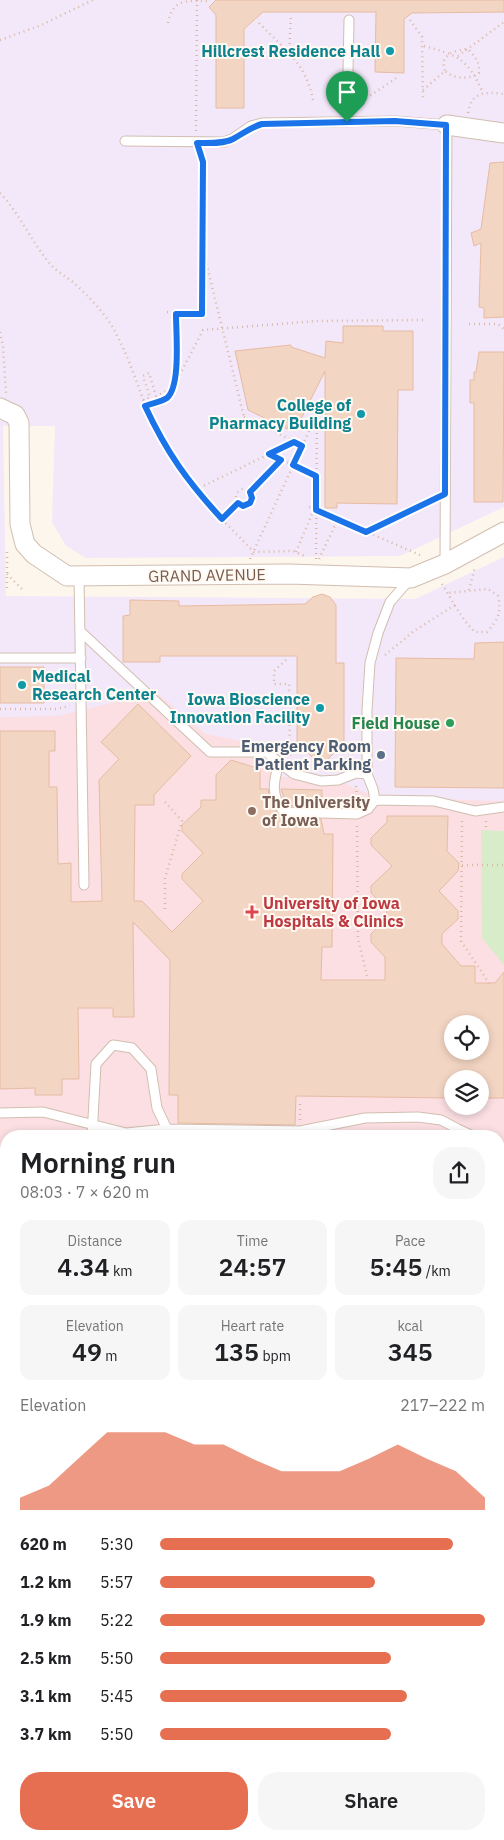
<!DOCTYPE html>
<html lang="en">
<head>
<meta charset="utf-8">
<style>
  body { margin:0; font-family:"IBM Plex Sans",sans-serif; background:#f6f6f6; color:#202124; height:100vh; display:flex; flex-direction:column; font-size:19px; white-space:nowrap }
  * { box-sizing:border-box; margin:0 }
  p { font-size:16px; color:#757577 }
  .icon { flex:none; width:28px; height:28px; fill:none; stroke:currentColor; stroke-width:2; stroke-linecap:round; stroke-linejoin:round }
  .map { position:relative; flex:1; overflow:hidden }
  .sheet { position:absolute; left:0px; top:1130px; width:505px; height:710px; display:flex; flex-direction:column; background:#fff; border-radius:20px 20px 0 0; box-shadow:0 2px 8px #0003 }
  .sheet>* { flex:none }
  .buttons { position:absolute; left:444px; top:1015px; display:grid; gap:10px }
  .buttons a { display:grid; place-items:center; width:45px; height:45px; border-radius:50%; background:#fff; box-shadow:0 2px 8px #0003; font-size:25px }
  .pin { position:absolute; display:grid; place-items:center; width:42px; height:42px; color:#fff; margin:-51px -21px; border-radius:50% 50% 50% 0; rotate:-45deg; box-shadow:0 0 5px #0007 }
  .pin .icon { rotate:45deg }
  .round { display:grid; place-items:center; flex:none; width:52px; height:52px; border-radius:20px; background:#f6f6f6 }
  .head { display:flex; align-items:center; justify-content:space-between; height:85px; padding:0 20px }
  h1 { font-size:28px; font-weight:600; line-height:38px }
  .stats { display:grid; grid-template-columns:repeat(3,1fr); gap:8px; height:85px; padding:5px 20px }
  .stats div { display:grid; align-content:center; border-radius:12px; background:#f6f6f6; text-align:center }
  .stats b { font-size:25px; font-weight:600 }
  .stats small { font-size:14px; font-weight:400 }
  .stats p { font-size:14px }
  .chart { height:140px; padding:10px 20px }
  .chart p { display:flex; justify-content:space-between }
  .chart svg { width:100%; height:90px; margin-top:5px; fill:#e76f51; opacity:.7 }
  .action { display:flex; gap:10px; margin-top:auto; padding:10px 20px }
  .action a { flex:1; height:58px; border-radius:20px; background:#e76f51; color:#fff; font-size:20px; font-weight:600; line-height:58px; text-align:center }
  .action a+a { background:#f6f6f6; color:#202124 }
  ul { padding:0 20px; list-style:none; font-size:16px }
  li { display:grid; grid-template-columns:80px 60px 1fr; align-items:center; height:38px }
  li i { height:12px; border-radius:6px; background:#e76f51 }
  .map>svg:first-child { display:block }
</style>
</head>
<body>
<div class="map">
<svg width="504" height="1840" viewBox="0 0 504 1840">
  <rect width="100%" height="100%" fill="#fdf6ec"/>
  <!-- education -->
  <path fill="#f3e8fa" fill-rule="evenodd" d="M0,0h504v507l-104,49 -314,2 -20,-12 -14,-24 3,-96h-52l3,170 409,3 89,-42v760h-5v-181h-493v305l-6,3zM452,1024h28v27h-28zM452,1079h28v27h-28z
    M499,1372h5v468h-100l-3,-6h98z
    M6,1499v335h358v6h-364v-339z"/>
  <!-- medical -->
  <path fill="#fbdfe3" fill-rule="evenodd" d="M156,692l50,42 41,8 36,35h47l46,20 128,4v526h-5v-191h-493v119l-6,-9v-529l58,-1zM452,1024h28v27h-28zM452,1079h28v27h-28z"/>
  <!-- green -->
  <path fill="#d8ecc9" d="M481,830l23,1v134l-22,-27z
    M504,1221v69l-5,-1v-67z
    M499,1372h5v436h-5z"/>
  <!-- building -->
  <path fill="#f3d5c3" stroke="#e6bba3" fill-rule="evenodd" d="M216,0h288v12l-92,1 -8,6v54l-29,-1 1,-60h-113l-19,17v79h-28v-93l-7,-8z
    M504,162v155l-20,1v-10l-5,-1 2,-64 -7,3 -3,-13 10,-4 9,-66z
    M343,326h40v5h30v59h-15l-1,114 -60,-1v5h-12v-137l-26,52 -10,1 -2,5 -39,-19 -13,-59 56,-6v2l34,11 1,-17 17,2z
    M479,352h25l-1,150h-29v-99h-4v-23h4v-8h2z
    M322,594l8,3 6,8v58h8v88h-8l-15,15 -15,-15h-9v-95h-137v6h-37v-46l7,-1v-15l49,1v5l126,-2 8,-7z
    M504,642v146l-109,-1 1,-129 78,1 1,-16z
    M0,667h44v36h-44z
    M138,704l53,52 -37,39v10h-19l-1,96h8l30,31 31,-31 -21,-22v-5l21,-21 -21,-22v-6l19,-18v-7h15v-25l15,-15 29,9v20h8l3,14 10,14 40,2 3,15h9l-1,113h-10l-1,33h64v-23l-14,-15v-8l15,-15 1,-10 -16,-16v-7l21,-20 -21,-21v-7l16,-16v-6h61l-1,35 12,12 -1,8 -19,20 19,20v8l-16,15v10l19,22h14v17h20l9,-11v126h-24v-19h-28v19l-156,-2 -1,29 -117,-2v-28h-9l1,-135 -37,-38 1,95h-21v-9h-35l1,71h-17v16h-27v-7l-35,1v-358h55v20h-6v36h8l1,77 13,-1v39l31,-1 -3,-121 20,-21 -18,-17zM452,1024h28v27h-28z
    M281,789l41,1v17l-35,-1z"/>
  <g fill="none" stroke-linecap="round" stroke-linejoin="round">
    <defs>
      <path id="lane" d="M347,122l2,-102
        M125,141l99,1 8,-3 19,-13 11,-3 133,-2 52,4 -2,439
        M79,577l5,308
        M80,631l130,121h56l28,22 27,7 17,-1 18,-7 11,1v-64l3,-47 8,-30 12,-31 21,-24
        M0,658h81
        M279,764c-6,18 -8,33 5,48l73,2 11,-5 7,-9 -2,-11 -6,-15
        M375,800l59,1 41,10 29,-4
        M0,1113l43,-1 83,21 41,-4 133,2 65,-13 53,-1 23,3 15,8 6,8
        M458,1129l15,7
        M92,1136l4,-72 17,-19 19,3 19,21 6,39 10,21
        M0,1696l6,-2
        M499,1829h5
        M278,1834l2,6
        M412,1840l14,-6"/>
      <path id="street" d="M447,125l57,8
        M0,408l15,7 4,8 1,101 5,20 9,10 33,22 222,-2 122,4 34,-14 59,-32
        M385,1834l3,6"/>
      <path id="secondary" d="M499,1344l5,1
        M0,1477l6,-3"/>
    </defs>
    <!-- lane casing -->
    <use href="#lane" stroke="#d1beb0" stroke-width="11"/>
    <!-- street casing -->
    <use href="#street" stroke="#d1beb0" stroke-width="21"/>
    <!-- secondary casing -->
    <use href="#secondary" stroke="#d6c0b0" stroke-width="29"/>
    <!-- path -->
    <path stroke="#d9b8a5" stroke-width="2.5" stroke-dasharray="1 4" stroke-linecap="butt" d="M410,20l12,17 1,64
      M168,23c4,-23 18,-23 40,-22
      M259,23c26,27 47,40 54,77
      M0,40l39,-14 54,-26
      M424,46c34,9 45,14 59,47
      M249,53l40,1 2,-39
      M458,56l46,-34
      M423,90l22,-19c9,8 24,9 34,2 1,-11 -4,-16 -11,-24 -11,1 -20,3 -25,13l2,9
      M362,101l36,-24
      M468,113c3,-22 18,-21 36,-19
      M196,131l1,-131
      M0,193c21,22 32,51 53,74 6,6 14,10 21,16 12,11 27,26 36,40 24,39 32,85 55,125 23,39 57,71 89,104l39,-1 14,6
      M204,254l42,171
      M167,312l9,2
      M469,324h29l6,5
      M0,332l3,14 3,47
      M175,384l28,-54 114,-9 106,-1
      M143,400l7,-3 -7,-21 6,-3 7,23 17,-8 3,-12v-62h26l1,-152 -3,-9
      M145,406l22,-9 5,-8
      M244,417l58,28
      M269,454l46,21
      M236 497a8 8 0 1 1 16 0a8 8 0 1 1-16 0Z
      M195,490l99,-48
      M250,492l31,-33
      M309,507l111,48
      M222,519l16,-16
      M366,532l69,-33
      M296,552l18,-43
      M250,559l66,-143
      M316,559l1,-154
      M319,559l19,-40
      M7,574l15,15
      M442,584c10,16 19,35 33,48h12c11,-12 15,-20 11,-36l-10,-7 -40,4
      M7,588v-40
      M469,590l6,-23
      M385,655l29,-24 41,-26
      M286,660l-12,11v13h15l1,72
      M0,709h56l14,-3
      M332,767l11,-3 12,-14
      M356,786l1,14
      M165,802l17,19 -17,57v33
      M462,821l-1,120 28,42
      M486,821v8
      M357,826l1,113 10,41
      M462,865h42
      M300,1120v-18
      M0,1244l6,-4
      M0,1289l6,4
      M499,1291h5
      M0,1427l6,2
      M0,1450l6,-3"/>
    <!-- lane -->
    <use href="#lane" stroke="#fff" stroke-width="9"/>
    <!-- street -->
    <use href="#street" stroke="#fff" stroke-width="19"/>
    <!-- secondary -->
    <use href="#secondary" stroke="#fff" stroke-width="26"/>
  </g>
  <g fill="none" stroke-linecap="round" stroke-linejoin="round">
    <defs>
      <path id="route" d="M395,121l51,4 -1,369 -79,38 -50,-22v-34l-23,-11 9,-19 -8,-4 -25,12 12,6 -31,32 2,6 -2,5 -7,3 -5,-3 -16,16c-35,-38 -55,-66 -77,-113 7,-3 16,-4 22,-8 14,-12 9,-65 9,-84h26l1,-152 -6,-19c12,0 26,1 36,-4 11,-6 18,-12 29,-15z"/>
    </defs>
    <!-- route casing -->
    <use href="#route" stroke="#fff" stroke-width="10"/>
    <!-- route -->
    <use href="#route" stroke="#1a73e8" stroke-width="6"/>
  </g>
  <!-- markers -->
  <g fill="#0f9aa8" stroke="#fffaf3" stroke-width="2">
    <circle cx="390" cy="51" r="5"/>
    <circle cx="361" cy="414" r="5"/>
    <circle cx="22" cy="685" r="5"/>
    <circle cx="320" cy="708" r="5"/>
  </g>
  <circle fill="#2e9e5b" stroke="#fffaf3" stroke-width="2" cx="450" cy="723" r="5"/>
  <circle fill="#5c6f8a" stroke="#fffaf3" stroke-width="2" cx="381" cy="755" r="5"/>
  <circle fill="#8d6e63" stroke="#fffaf3" stroke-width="2" cx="252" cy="811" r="5"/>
  <path fill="#e0444e" stroke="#fffaf3" stroke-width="2" d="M249.5 904.5h5v5h5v5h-5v5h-5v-5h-5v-5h5z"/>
  <g text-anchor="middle" stroke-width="4" stroke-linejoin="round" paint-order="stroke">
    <!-- culture labels -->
    <g font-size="16" font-weight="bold" fill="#0d838f" stroke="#fffaf3" text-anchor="end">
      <text x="380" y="57">Hillcrest Residence Hall</text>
      <text x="351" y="411">College of<tspan x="351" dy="18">Pharmacy Building</tspan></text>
      <text x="32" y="682" text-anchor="start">Medical<tspan x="32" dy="18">Research Center</tspan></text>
      <text x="310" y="705">Iowa Bioscience<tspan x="310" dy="18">Innovation Facility</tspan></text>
    </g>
    <!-- street labels -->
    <g font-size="16" fill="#7a5c4d" stroke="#fffaf3">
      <text transform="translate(207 575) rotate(-1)" y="6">GRAND AVENUE</text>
    </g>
    <!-- leisure labels -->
    <g font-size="16" font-weight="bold" fill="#27864d" stroke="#fffaf3" text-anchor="end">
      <text x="440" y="729">Field House</text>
    </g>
    <!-- service labels -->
    <g font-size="16" font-weight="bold" fill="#4e5e75" stroke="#fffaf3" text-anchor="end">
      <text x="371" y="752">Emergency Room<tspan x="371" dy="18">Patient Parking</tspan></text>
    </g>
    <!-- education labels -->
    <g font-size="16" font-weight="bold" fill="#785e54" stroke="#fffaf3" text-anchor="start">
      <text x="262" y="808">The University<tspan x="262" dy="18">of Iowa</tspan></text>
    </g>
    <!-- health labels -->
    <g font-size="16" font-weight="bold" fill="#be3a42" stroke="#fffaf3" text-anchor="start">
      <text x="263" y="909">University of Iowa<tspan x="263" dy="18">Hospitals &amp; Clinics</tspan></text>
    </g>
  </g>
</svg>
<div class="buttons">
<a><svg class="icon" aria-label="locate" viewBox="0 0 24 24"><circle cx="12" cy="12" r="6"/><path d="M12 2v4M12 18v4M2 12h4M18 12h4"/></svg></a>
<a><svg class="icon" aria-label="layers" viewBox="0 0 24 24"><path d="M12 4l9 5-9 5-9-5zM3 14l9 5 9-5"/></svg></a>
</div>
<div class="pin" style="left:347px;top:122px;background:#1e9e55"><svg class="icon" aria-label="arrive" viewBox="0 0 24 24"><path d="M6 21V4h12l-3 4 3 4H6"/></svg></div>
<section class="sheet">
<div class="head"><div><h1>Morning run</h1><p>08:03 · 7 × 620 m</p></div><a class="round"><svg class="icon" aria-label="share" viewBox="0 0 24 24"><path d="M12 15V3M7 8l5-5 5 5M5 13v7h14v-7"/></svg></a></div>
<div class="stats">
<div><p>Distance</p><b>4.34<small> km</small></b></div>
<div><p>Time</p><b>24:57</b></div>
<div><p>Pace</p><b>5:45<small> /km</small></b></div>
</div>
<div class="stats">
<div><p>Elevation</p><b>49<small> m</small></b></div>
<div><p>Heart rate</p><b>135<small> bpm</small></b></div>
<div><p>kcal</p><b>345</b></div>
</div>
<div class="chart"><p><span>Elevation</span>217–222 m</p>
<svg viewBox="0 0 160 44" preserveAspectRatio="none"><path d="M0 44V38L10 32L20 19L30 6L40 6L50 6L60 12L70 12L80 19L90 25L100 25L110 25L120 19L130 12L140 19L150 25L160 38V44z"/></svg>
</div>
<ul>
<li><b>620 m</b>5:30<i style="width:90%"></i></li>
<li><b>1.2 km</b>5:57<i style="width:66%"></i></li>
<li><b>1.9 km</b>5:22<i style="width:100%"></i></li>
<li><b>2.5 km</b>5:50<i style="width:71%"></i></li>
<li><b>3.1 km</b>5:45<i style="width:76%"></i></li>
<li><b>3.7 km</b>5:50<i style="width:71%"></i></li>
</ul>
<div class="action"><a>Save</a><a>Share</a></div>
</section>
</div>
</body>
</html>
